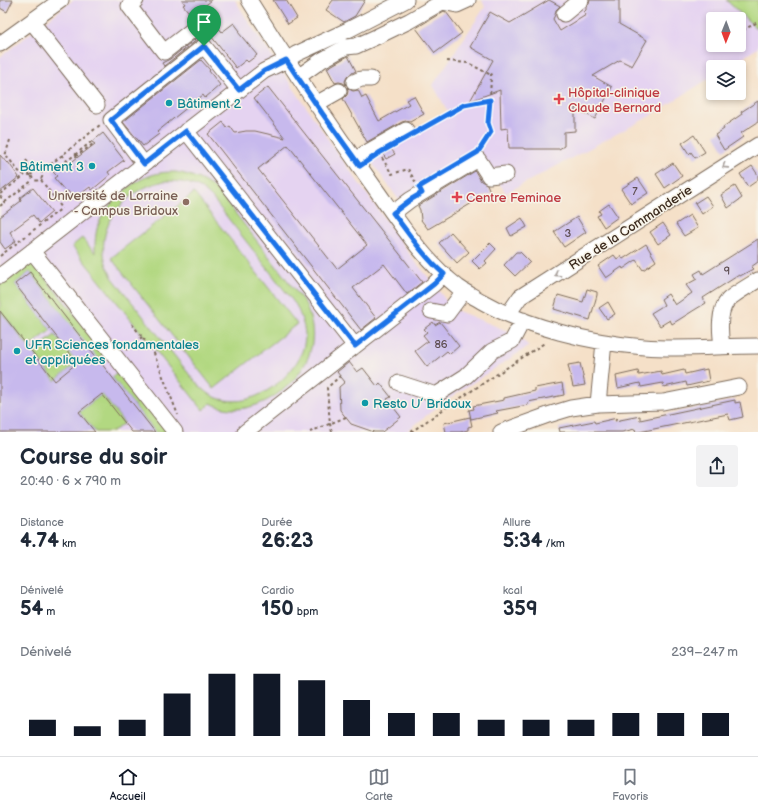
<!DOCTYPE html>
<html lang="fr">
<head>
<meta charset="utf-8">
<style>
  body { margin:0; font-family:"Balsamiq Sans",sans-serif; background:#f2f2f3; color:#1f2937; height:100vh; display:flex; flex-direction:column; font-size:15px; white-space:nowrap }
  * { box-sizing:border-box; margin:0 }
  p { font-size:13px; color:#747a83 }
  .icon { flex:none; width:22px; height:22px; fill:none; stroke:currentColor; stroke-width:2; stroke-linecap:round; stroke-linejoin:round }
  .map { position:relative; height:432px; overflow:hidden }
  .panel { display:flex; flex-direction:column; background:#fff; flex:1 }
  .panel>* { flex:none }
  .needle { width:26px; rotate:181deg }
  .controls { position:absolute; left:706px; top:12px; display:grid; gap:8px }
  .controls a { display:grid; place-items:center; width:40px; height:40px; border-radius:4px; background:#fff; box-shadow:0 2px 6px #0003; font-size:20px }
  .pin { position:absolute; display:grid; place-items:center; width:34px; height:34px; color:#fff; margin:-41px -17px; border-radius:50% 50% 50% 0; rotate:-45deg; box-shadow:0 0 4px #0007 }
  .pin .icon { rotate:45deg }
  .round { display:grid; place-items:center; flex:none; width:42px; height:42px; border-radius:4px; background:#f2f2f3 }
  .head { display:flex; align-items:center; justify-content:space-between; height:68px; padding:0 20px }
  h1 { font-size:22px; font-weight:600; line-height:30px }
  .metrics { display:grid; grid-template-columns:repeat(3,1fr); gap:6px; height:68px; padding:4px 20px }
  .metrics div { display:grid; align-content:center }
  .metrics b { font-size:20px; font-weight:600 }
  .metrics small { font-size:11px; font-weight:400 }
  .metrics p { font-size:11px }
  .chart { height:112px; padding:8px 20px }
  .chart p { display:flex; justify-content:space-between }
  .chart svg { width:100%; height:72px; margin-top:4px; stroke:#111827; stroke-width:6 }
  .menu { display:flex; justify-content:space-around; align-items:center; height:56px; border-top:1px solid #e0e1e3; background:#fff; font-size:11px; color:#747a83 }
  .menu a { display:grid; justify-items:center; gap:2px }
  .menu .selected { color:#111827 }
  .map>svg:first-child { display:block }
</style>
</head>
<body>
<div class="map">
<svg width="758" height="432" viewBox="0 0 758 432">
  <rect width="100%" height="100%" fill="#f7f3e8"/>
  <filter id="ink" filterUnits="userSpaceOnUse"><feTurbulence type="fractalNoise" baseFrequency=".025" numOctaves="2"/><feDisplacementMap in="SourceGraphic" scale="8" xChannelSelector="R" yChannelSelector="G"/><feConvolveMatrix kernelMatrix="1 2 1 2 8 2 1 2 1" color-interpolation-filters="sRGB"/></filter>
  <filter id="wash" filterUnits="userSpaceOnUse"><feTurbulence type="fractalNoise" baseFrequency=".012" numOctaves="4" result="noise"/><feDisplacementMap in="SourceGraphic" scale="16" xChannelSelector="R" yChannelSelector="G"/><feGaussianBlur stdDeviation="0.9" result="paint"/><feColorMatrix in="noise" values="0 0 0 0 0 0 0 0 0 0 0 0 0 0 0 0 0 1.4 0 .05"/><feComposite in="paint" operator="in"/></filter>
  <g filter="url(#wash)">
    <rect width="100%" height="100%" fill="#f5e0c8"/>
    <!-- built -->
    <path fill="#e5d3f1" fill-rule="evenodd" d="M73,0h162l13,21 84,124 81,114 21,25 15,21 9,6 57,23 14,12 -87,57 -36,29h-406v-375z
      M482,0h246l30,29v19l-31,19h-14v9l-63,40 -144,77 -27,-39 -80,46 -32,-44 81,-44 -15,-27 52,-78zM713,19h26v26h-26z"/>
    <!-- green -->
    <path fill="#b2d881" stroke="#768150" fill-rule="evenodd" d="M726,0h32v30z
      M176,172c17,3 30,9 43,20l86,111c6,15 10,29 6,45 -8,38 -63,76 -100,55l-8,7 -131,-164 10,-8 13,15c0,-10 0,-21 4,-30 10,-24 37,-46 61,-50 5,-1 11,-1 16,-1zM164,181c14,0 27,1 39,9 3,2 7,6 10,9l83,106c4,9 8,19 9,29 1,30 -31,58 -57,65 -10,3 -22,2 -31,-1 -9,-4 -17,-11 -24,-19l-81,-102c-2,-5 -5,-9 -6,-14 -10,-32 12,-63 40,-76 6,-3 13,-4 18,-6z
      M194,193l103,131 -83,65 -103,-131z
      M31,261l75,91 -9,7 -67,-87 -15,12 36,46 -22,17 -29,-36v-27l27,-22z
      M55,335l22,28 -22,18 -22,-29z
      M122,370l47,62h-14l-43,-55z
      M102,394l22,29 -11,9h-18l-16,-20z"/>
    <g id="blocks">
      <!-- building -->
      <path fill="#c7b9ed" fill-rule="evenodd" d="M0,0h13l-6,12 -7,-4z
        M182,0h30l-20,16 -9,-11 2,-1z
        M273,0h13l11,18 -9,6z
        M333,0h32l-10,16 -11,6 -18,-12z
        M549,0l11,6 -4,4 -1,5 -2,4 7,12 26,-16 -2,-3 2,-2v-3l3,-3 1,-4h29v24l28,16 -15,26 -12,-6 -27,16 19,11 -17,32 -20,-11v23l-11,1v14l-5,3h-34l-2,-1h-14l-1,-20 -7,1 -1,-39 -30,11 23,-41 -23,-13 20,-35 20,11z
        M444,11l2,1 16,21 -27,20 -19,-25z
        M215,23l7,9 12,-9 6,8 -2,1 19,23 -9,7 -2,-2 -10,8 -25,-32 -3,2 -5,-1 -5,2 -34,27 -2,-3 8,-4z
        M348,56l8,15 -6,3 -3,3 -2,4 1,4 -3,-2 -4,-1 -4,1 -8,-15z
        M201,60l9,10 -1,1 11,14 -15,13 -2,-3 -24,19 -22,18 2,2 -16,12 -20,-24z
        M268,87l154,195 -15,12 -23,-30 -31,24 23,30 -15,12 -153,-196 15,-12 4,6 3,-2 5,7 11,-2h9l30,7 -31,-40zM288,145l79,100 -30,24 -79,-100z
        M347,87l2,2 4,2 5,-1 4,8 4,-2 13,25 30,-17 -3,-4 8,-4 10,18 -14,8 -4,-1 -4,1 -35,20 -24,-43 4,-4 1,-4z
        M758,101v21l-17,11 2,4 -19,13 -9,-15 9,-6 -1,-2 19,-13 -1,-2z
        M103,133l21,27 -16,12 2,3 -18,15 -2,-3 -16,12 -6,-8 -2,1 -12,-14 3,-2 -4,-4 10,-8 2,3 30,-23 -3,-2z
        M694,135l11,17 -10,6 -4,-6 -2,2 -7,-11z
        M391,149l4,5 -9,5 -3,-5z
        M0,155l7,8 1,-1 11,15 -19,15z
        M673,163l9,13 -17,12 -9,-14z
        M752,166l6,9v5l-10,7 -8,-13z
        M475,171l6,10 6,3 4,10 -7,2 -56,33 -7,-9 -1,-10 -2,-4z
        M638,178l10,15 -17,11 -10,-15z
        M735,186l7,12 -14,10 -7,-13z
        M33,188l19,24 -13,11 -6,-8 -23,17 6,9 -11,8 -5,-7v-25l21,-16 -1,-3z
        M706,196l7,10 -11,8 -7,-11z
        M609,204l9,13 -14,10 -7,-11 4,-2 -2,-3z
        M690,215l8,13 -14,8 -8,-12z
        M577,217l9,15 -22,15 -10,-15z
        M522,218l5,9 -16,9 -4,-8z
        M663,223l8,12 -13,9 -8,-12z
        M451,232l18,20 -12,11 -18,-20z
        M758,239v23l-7,5 2,2 -13,7 -1,-1 -36,23 3,5 -10,6 -24,15 -2,-4 -10,6 -9,-13 13,-8 -3,-6 7,-5 7,11 17,-12 -6,-8 11,-6 -3,-5 7,-4 2,4z
        M490,243l6,6 -11,12 2,2 -7,6 -8,-8z
        M646,244l10,17 -13,9 -7,-10 -13,9 -1,-2 -16,11 -8,-12 16,-11 3,4 4,-3 2,3z
        M516,252h4l10,10 -15,14 -11,-11z
        M30,272l82,105 43,55h-23l-30,-38 -23,18 16,20h-95v-121l55,70 22,-18 -62,-79z
        M587,289l10,3v3l-7,25 -36,-11 4,-14 25,7z
        M608,302l7,12 -8,5 -8,-11z
        M433,322l2,3 5,-3 19,24 -9,8 -3,-3 -20,16 -12,-16 13,-10 -5,-6 4,-3 -3,-3z
        M349,362l8,10 6,-4 14,18 3,-3 11,14 -4,2 14,18 -19,15h-8l-23,-8 -11,-14 -1,-23 6,-5 -8,-10z
        M580,363l5,22 -12,2 -5,-22z
        M707,369l2,12 -22,5 -1,-4 -22,5 -1,-4 -22,4 -1,-4 -22,5 -2,-12 22,-5 1,4 22,-4 1,4 22,-5 1,4z
        M562,383l2,12 -36,7v3l-32,6 2,2 -27,6 -2,-9 5,-1 -1,-3 31,-6v-2l31,-7v-3z
        M735,400v3l5,-1 3,15 -13,3 -2,-6 -89,18h-3l-1,-3 -13,3h-62l-1,-4 35,-7 1,2 22,-5 -2,3 25,-5v4z
        M470,417l2,9 -4,1v3l-8,2h-14l-2,-9z"/>
    </g>
  </g>
  <g filter="url(#ink)">
    <use href="#blocks" fill-opacity="0" stroke="#7c6a5a" stroke-width="1"/>
    <g fill="none" stroke-linecap="round" stroke-linejoin="round">
      <defs>
        <path id="minor" d="M136,0l-7,6 35,46 45,-35
          M249,0c39,63 80,124 123,184 26,36 50,75 86,103 7,5 15,9 23,14 46,26 110,42 163,46 38,3 76,-1 114,-1
          M564,14l17,-14
          M32,22l65,83
          M0,44l61,-44
          M298,77l24,-17 24,-13 10,-1 20,-9 33,-16 33,-19 15,3 11,-5
          M354,82l7,-3h10
          M316,104l23,-13
          M186,131l169,215
          M355,160l9,-6 42,-24
          M144,164l-33,-44 93,-74 35,44
          M393,213l17,-13 68,-41 11,17 17,-2
          M32,251l143,181
          M0,276l264,-205 23,-11 9,-6 52,-24 58,-30
          M431,311l16,3 17,-23
          M510,315l3,-8 7,-10 238,-152
          M722,346c-2,-14 -4,-35 6,-46 6,-6 22,-15 30,-20
          M399,383l37,12 30,-19 26,-25 20,-10 11,-21
          M598,404l6,-62
          M245,432l189,-148 10,-10
          M501,432l47,-17 23,-7 27,-4 65,-2 76,-15"/>
      </defs>
      <!-- minor casing -->
      <use href="#minor" stroke="#7c6a5a" stroke-width="17"/>
      <!-- path -->
      <path stroke="#7c6a5a" stroke-width="2" stroke-dasharray="3 3" stroke-linecap="butt" d="M743,30l15,-8
        M447,61l21,2 23,12
        M490,100l1,-25 2,-2
        M419,131l45,-26 26,-5 -2,23 3,9 -10,16
        M10,140l-5,16 4,3 12,15 11,1
        M62,155l5,6 24,-19 2,2 -18,13
        M382,158l10,16 16,-5 8,14
        M26,160l8,11
        M31.5 175a5.5 5.5 0 1 1 11 0a5.5 5.5 0 1 1-11 0Z
        M41,172l59,-47
        M41,180l21,28
        M0,194l25,-19
        M0,196l5,7
        M0,206l33,-26
        M0,256l62,-48
        M132,324l21,27 25,64
        M126,350l16,-13
        M310,432l36,-15
        M332,432l-2,-8 -3,-36 13,-12
        M411,432l33,-23 99,-65 1,-3"/>
      <!-- minor -->
      <use href="#minor" stroke="#fff" stroke-width="15"/>
    </g>
    <!-- one-way arrows -->
    <defs><path id="oneway-chevron" d="M-2-3.5L2.5 0L-2 3.5" fill="none" stroke-width="1.6" stroke-linecap="round" stroke-linejoin="round"/></defs>
    <g stroke="#a79f9a">
      <use href="#oneway-chevron" transform="translate(725 166) rotate(147)"/>
      <use href="#oneway-chevron" transform="translate(557 274) rotate(147)"/>
    </g>
  </g>
  <g fill="none" stroke-linecap="round" stroke-linejoin="round" filter="url(#ink)">
    <defs>
      <path id="route" d="M204,46l35,44 25,-19 22,-11 36,53 38,53 19,-13 85,-48 26,-5 -2,23 3,9 -13,20 -59,35 3,6 -12,7 -17,13c16,21 31,44 51,61l-10,10 -79,62 -169,-215 -42,33 -33,-44z"/>
    </defs>
    <!-- route casing -->
    <use href="#route" stroke="#fff" stroke-width="8"/>
    <!-- route -->
    <use href="#route" stroke="#1a73e8" stroke-width="5"/>
  </g>
  <!-- markers -->
  <g fill="#e0444e" stroke="#f7f3e8" stroke-width="1.5">
    <path d="M557 93h4v4h4v4h-4v4h-4v-4h-4v-4h4z"/>
    <path d="M455 191h4v4h4v4h-4v4h-4v-4h-4v-4h4z"/>
  </g>
  <g fill="#0f9aa8" stroke="#f7f3e8" stroke-width="1.5">
    <circle cx="169" cy="103" r="4"/>
    <circle cx="92" cy="166" r="4"/>
    <circle cx="17" cy="351" r="4"/>
    <circle cx="365" cy="403" r="4"/>
  </g>
  <circle fill="#8d6e63" stroke="#f7f3e8" stroke-width="1.5" cx="186" cy="202" r="4"/>
  <g text-anchor="middle" stroke-width="3" stroke-linejoin="round" paint-order="stroke">
    <!-- number labels -->
    <g font-size="11" fill="#5e4e52">
      <text x="635" y="195">7</text>
      <text x="568" y="237">3</text>
      <text x="727" y="275">9</text>
      <text x="441" y="348">86</text>
    </g>
    <!-- health labels -->
    <g font-size="13" fill="#be3a42" stroke="#f7f3e8" text-anchor="start">
      <text x="568" y="97">Hôpital-clinique<tspan x="568" dy="15">Claude Bernard</tspan></text>
      <text x="466" y="202">Centre Feminae</text>
    </g>
    <!-- culture labels -->
    <g font-size="13" fill="#0d838f" stroke="#f7f3e8" text-anchor="start">
      <text x="177" y="108">Bâtiment 2</text>
      <text x="84" y="171" text-anchor="end">Bâtiment 3</text>
      <text x="25" y="349">UFR Sciences fondamentales<tspan x="25" dy="15">et appliquées</tspan></text>
      <text x="373" y="408">Resto U’ Bridoux</text>
    </g>
    <!-- education labels -->
    <g font-size="13" fill="#785e54" stroke="#f7f3e8" text-anchor="end">
      <text x="178" y="200">Université de Lorraine<tspan x="178" dy="15">- Campus Bridoux</tspan></text>
    </g>
    <!-- street labels -->
    <g font-size="13" fill="#3b2a1e" stroke="#f7f3e8">
      <text transform="translate(630 227) rotate(-33)" y="5">Rue de la Commanderie</text>
    </g>
  </g>
</svg>
<div class="controls">
<a><svg class="needle" viewBox="-14 -14 28 28"><path d="M0-13l5 13h-10z" fill="#e53935"/><path d="M0 13l5-13h-10z" fill="#747a83"/></svg></a>
<a><svg class="icon" aria-label="layers" viewBox="0 0 24 24"><path d="M12 4l9 5-9 5-9-5zM3 14l9 5 9-5"/></svg></a>
</div>
<div class="pin" style="left:204px;top:46px;background:#1e9e55"><svg class="icon" aria-label="arrive" viewBox="0 0 24 24"><path d="M6 21V4h12l-3 4 3 4H6"/></svg></div>
</div>
<section class="panel">
<div class="head"><div><h1>Course du soir</h1><p>20:40 · 6 × 790 m</p></div><a class="round"><svg class="icon" aria-label="share" viewBox="0 0 24 24"><path d="M12 15V3M7 8l5-5 5 5M5 13v7h14v-7"/></svg></a></div>
<div class="metrics">
<div><p>Distance</p><b>4.74<small> km</small></b></div>
<div><p>Durée</p><b>26:23</b></div>
<div><p>Allure</p><b>5:34<small> /km</small></b></div>
</div>
<div class="metrics">
<div><p>Dénivelé</p><b>54<small> m</small></b></div>
<div><p>Cardio</p><b>150<small> bpm</small></b></div>
<div><p>kcal</p><b>359</b></div>
</div>
<div class="chart"><p><span>Dénivelé</span>239–247 m</p>
<svg viewBox="0 0 160 44" preserveAspectRatio="none"><path d="M5 44V34M15 44V38M25 44V34M35 44V18M45 44V6M55 44V6M65 44V10M75 44V22M85 44V30M95 44V30M105 44V34M115 44V34M125 44V34M135 44V30M145 44V30M155 44V30"/></svg>
</div>
</section>
<nav class="menu">
<a class="selected"><svg class="icon" aria-label="home" viewBox="0 0 24 24"><path d="M3 11l9-7 9 7M6 9v11h12V9"/></svg>Accueil</a>
<a><svg class="icon" aria-label="map" viewBox="0 0 24 24"><path d="M3 6l6-2 6 2 6-2v14l-6 2-6-2-6 2zM9 4v14M15 6v14"/></svg>Carte</a>
<a><svg class="icon" aria-label="saved" viewBox="0 0 24 24"><path d="M7 4h10v16l-5-4-5 4z"/></svg>Favoris</a>
</nav>
</body>
</html>
